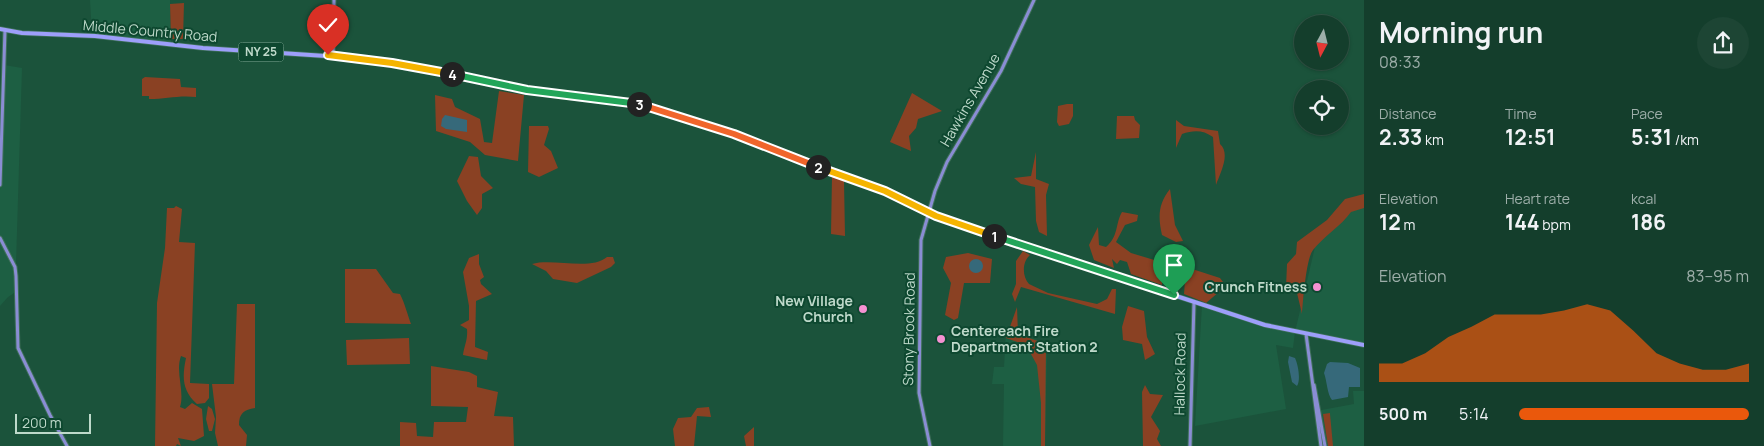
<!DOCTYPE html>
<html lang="en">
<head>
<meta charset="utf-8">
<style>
  body { margin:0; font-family:Manrope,sans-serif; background:#1d4534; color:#f1f3f6; height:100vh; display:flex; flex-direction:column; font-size:19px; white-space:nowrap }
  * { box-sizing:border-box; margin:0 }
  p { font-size:16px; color:#9daea9 }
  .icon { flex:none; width:28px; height:28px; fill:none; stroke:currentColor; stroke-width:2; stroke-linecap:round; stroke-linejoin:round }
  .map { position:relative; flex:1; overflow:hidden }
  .side { display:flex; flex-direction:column; background:#143e2c; width:400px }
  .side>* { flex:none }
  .needle { width:32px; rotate:187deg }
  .tools { position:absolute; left:1294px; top:15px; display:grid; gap:10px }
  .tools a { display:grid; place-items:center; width:55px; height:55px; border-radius:50%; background:#143e2c; box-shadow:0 1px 4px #0004,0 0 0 1px #335748; font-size:25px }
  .scale { position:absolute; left:15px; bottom:12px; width:76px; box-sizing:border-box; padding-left:5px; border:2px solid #bed9ca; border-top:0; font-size:14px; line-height:18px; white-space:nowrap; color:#bed9ca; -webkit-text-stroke:4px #0e4830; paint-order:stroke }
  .pin { position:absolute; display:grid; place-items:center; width:42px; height:42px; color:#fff; margin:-51px -21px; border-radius:50% 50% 50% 0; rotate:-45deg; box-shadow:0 0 5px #0007 }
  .pin .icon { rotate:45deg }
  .km { position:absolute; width:25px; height:25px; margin:-12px; border-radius:50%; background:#222; color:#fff; font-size:14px; line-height:25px; text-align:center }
  .round { display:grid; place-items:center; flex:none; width:52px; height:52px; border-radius:26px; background:#1d4534 }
  .summary { display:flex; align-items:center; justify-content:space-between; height:85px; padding:0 15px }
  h1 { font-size:28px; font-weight:700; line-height:38px }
  .metrics { display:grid; grid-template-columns:repeat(3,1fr); gap:8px; height:85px; padding:5px 15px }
  .metrics div { display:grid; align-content:center }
  .metrics b { font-size:21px; font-weight:700 }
  .metrics small { font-size:14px; font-weight:400 }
  .metrics p { font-size:14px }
  .chart { height:140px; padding:10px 15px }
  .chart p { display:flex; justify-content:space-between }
  .chart svg { width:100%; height:90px; margin-top:5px; fill:#ea580c; opacity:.7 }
  ul { padding:0 15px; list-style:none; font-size:16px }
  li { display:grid; grid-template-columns:80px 60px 1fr; align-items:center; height:38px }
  li i { height:12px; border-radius:6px; background:#ea580c }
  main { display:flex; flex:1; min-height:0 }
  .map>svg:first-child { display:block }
</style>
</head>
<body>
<main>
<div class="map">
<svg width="1364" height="446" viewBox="0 0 1364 446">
  <rect width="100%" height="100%" fill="#1b533b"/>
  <!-- built -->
  <path fill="#1d5f43" d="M90,0h80l1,43 -79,-9z
    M4,65l18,3 -6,196h-2l3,27 -9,6 -8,9v-116z
    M1364,204v141l-69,-13 -2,16 -17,-3 10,64 -91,17 7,-121 63,20 30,7 24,-102z
    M1006,330l41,13 -2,103h-42l1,-62h-12l2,-17h10z
    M1353,391h11v55h-43l-5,-35 38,-7z"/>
  <!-- green -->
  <path fill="#8a4123" d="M184,3l-1,36h-12l-1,-35z
    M145,77l35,2 1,8 15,1v9c-17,-2 -30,2 -47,2v-3h-7v-17z
    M499,91l25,4 -6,66 -33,-6 -15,-13 -34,-11 -1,-36 17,4 3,8 25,12 4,23 8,1z
    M912,93l30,18 -24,8 -2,9 -7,8 2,15 -21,-9z
    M1067,104h6v12l-4,8 -10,2 -2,-4 1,-16z
    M1117,116h17l1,4 5,5 -1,13 -23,1z
    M1176,120l8,6 34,5 2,13c11,10 0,29 -4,41l-3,-48c-10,-7 -19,-7 -31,-3l-6,14z
    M529,126h19l1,3 -5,16 7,6 7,17 -19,9 -11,-5z
    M1036,152v27l13,5 -3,11 1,41 -8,-4 -3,-11 -1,-34 -14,-3 -7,-6 17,-2z
    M469,156l9,1 3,19 12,12 -11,6v14l-5,7 -10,-14 -10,-20z
    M832,176l12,5 1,55 -14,-2z
    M1170,189l5,36 8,16 -7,1 -14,-7c-4,-18 -4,-31 8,-46z
    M1364,194v14l-13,4c-10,14 -27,24 -38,38 -7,9 -10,51 -11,64l-5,-21 -11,-5 1,-24 9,-10 1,-12 30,-22 18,-21z
    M176,206l6,3 -3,33 16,1 -5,140 19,1v14l-4,5 -8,1c-15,-13 -15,-27 -11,-46l-5,-2c-6,16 4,35 -1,51l5,2 7,-6 10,6 2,27 -10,5 -16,-3 3,8 -4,-2 -1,2h-21l2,-143 8,-55 2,-40h7z
    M1122,212l16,3 -1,6 -12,4 -9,17 15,11 30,9 7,-4 5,2 2,5 -12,1 -1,19 -31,-11 -4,-12 -7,-2 -3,4 -5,-5 2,9 -20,-8 -5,-15 9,-18 1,18 7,2c13,-11 9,-23 16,-35z
    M1023,251l7,4c-8,7 -8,21 -1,29l19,9 49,11 10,-5 5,-10h4l-1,25 -94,-27 -6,15 -3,-8 4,-10v-23z
    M968,253l24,6 -2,24h-26l-6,35 -4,2 -9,-5 6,-32 -8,-15 3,-11z
    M479,254v10l5,13 -4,3 1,4 11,10 -16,7 -1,46 13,5 -1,8 -24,-5c1,-9 5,-15 4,-26l-7,-4 9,-5v-14l-6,-34 6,-14z
    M607,257h6l2,6 -4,4 -34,16 -24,-4 -7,-8 -14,-7c21,-6 59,7 75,-7z
    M1186,267l34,11 6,8 -20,17 -22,-9z
    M345,269h31l17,24 7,1c5,10 7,19 11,30l-66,-1z
    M237,304h18v104c-11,2 -16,5 -16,17l8,10 -1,11h-28l-3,-13 1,-16 -4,-33h22z
    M1128,306l16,5 3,26 8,17 -10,6 -3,-16 -19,-4 -1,-13z
    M1017,307l1,27 28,10 -1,102h-4v-43l-4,-38 -11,-20 -20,-7z
    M409,338l1,26 -63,1 -1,-25z
    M431,366l38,6 8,4v11l21,5 -4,24 19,1 1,29h-114v-24l16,1 1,13 16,1 1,-15h32l2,-15 -37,-1z
    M1145,385l5,9 13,1 -12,22 9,14 -3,8 4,7h-18l-1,-54z
    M208,406l4,3 3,10 -3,12h-3l-3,-12z
    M709,407l2,10 -14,-1 -3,30h-19l-2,-17 5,-11 13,-1 6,-9z
    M1330,413v1l3,32h-5l-5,-32z
    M754,427v19h-8l-2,-10z"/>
  <!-- water -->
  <path fill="#36697a" d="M445,115l22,5v12l-21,-3 -5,-3 1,-7z
    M969 266a7 7 0 1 1 14 0a7 7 0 1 1-14 0Z
    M1289,356l6,2c3,6 6,22 2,28l-5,-4 -4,-20z
    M1330,362l18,1 12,5v19h-11l-1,10 -16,3c-5,-6 -5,-19 -8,-27l3,-9z"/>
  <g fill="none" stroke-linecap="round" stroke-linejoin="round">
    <defs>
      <path id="secondary" d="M333,55l1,-55
        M0,185l5,-155
        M0,238l15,29 1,9 2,72 32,67 17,31
        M1306,334l15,112
        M1314,385l11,61
        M930,446l-11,-53 2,-153 14,-49 12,-29 54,-91 33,-71
        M1190,446l4,-144"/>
      <path id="primary" d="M0,29l22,4 73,3 108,12 153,10 49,7 122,25 124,16 89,29 91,38 54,18 51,25 60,21 269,88 99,20"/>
    </defs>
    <!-- secondary casing -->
    <use href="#secondary" stroke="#3f705a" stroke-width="5"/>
    <!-- primary casing -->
    <use href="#primary" stroke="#3f705a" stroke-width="5.5"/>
    <!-- secondary -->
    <use href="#secondary" stroke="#8a8dd4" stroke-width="3"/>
    <!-- primary -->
    <use href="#primary" stroke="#9d9ffa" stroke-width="4"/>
  </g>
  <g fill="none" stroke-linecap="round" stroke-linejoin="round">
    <defs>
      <path id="split-1" d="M994,236l180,59"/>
      <path id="split-2" d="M818,167l67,24 51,25 58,20"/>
      <path id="split-3" d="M639,104l95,30 84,33"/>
      <path id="split-4" d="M452,74l75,16 112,14"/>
      <path id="split-5" d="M328,55l64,8 60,11"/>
    </defs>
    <!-- split-1 casing -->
    <use href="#split-1" stroke="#fff" stroke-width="10"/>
    <!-- split-2 casing -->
    <use href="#split-2" stroke="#fff" stroke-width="10"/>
    <!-- split-3 casing -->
    <use href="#split-3" stroke="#fff" stroke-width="10"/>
    <!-- split-4 casing -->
    <use href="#split-4" stroke="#fff" stroke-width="10"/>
    <!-- split-5 casing -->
    <use href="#split-5" stroke="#fff" stroke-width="10"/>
    <!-- split-1 -->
    <use href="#split-1" stroke="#22a559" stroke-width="6"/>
    <!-- split-2 -->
    <use href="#split-2" stroke="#f5b400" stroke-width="6"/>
    <!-- split-3 -->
    <use href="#split-3" stroke="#f0652b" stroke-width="6"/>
    <!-- split-4 -->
    <use href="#split-4" stroke="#22a559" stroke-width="6"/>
    <!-- split-5 -->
    <use href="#split-5" stroke="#f5b400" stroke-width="6"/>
  </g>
  <!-- markers -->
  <g fill="#f591d2" stroke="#0e4830" stroke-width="2">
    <circle cx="1317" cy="287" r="5"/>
    <circle cx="863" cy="309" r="5"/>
    <circle cx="941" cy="339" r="5"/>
  </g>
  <g text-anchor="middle" stroke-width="4" stroke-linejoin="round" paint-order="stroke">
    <!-- shield labels -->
    <rect fill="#0e4830" stroke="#89ae9c" stroke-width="1" x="238.5" y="42.5" width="45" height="19" rx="4"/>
    <g font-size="12" font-weight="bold" fill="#bed9ca">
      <text x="261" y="56">NY 25</text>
    </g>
    <!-- street labels -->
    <g font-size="14" fill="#bed9ca" stroke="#0e4830">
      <text transform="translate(150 31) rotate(5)" y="5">Middle Country Road</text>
      <text transform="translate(970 100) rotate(-60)" y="5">Hawkins Avenue</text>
      <text transform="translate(909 329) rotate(-89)" y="5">Stony Brook Road</text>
      <text transform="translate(1180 374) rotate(-89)" y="5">Hallock Road</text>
    </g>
    <!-- poi labels -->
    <g font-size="14" font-weight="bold" fill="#bed9ca" stroke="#0e4830" text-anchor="end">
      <text x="1307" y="292">Crunch Fitness</text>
      <text x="853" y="306">New Village<tspan x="853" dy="16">Church</tspan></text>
      <text x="951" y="336" text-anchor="start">Centereach Fire<tspan x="951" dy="16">Department Station 2</tspan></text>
    </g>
  </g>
</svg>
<div class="tools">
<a><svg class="needle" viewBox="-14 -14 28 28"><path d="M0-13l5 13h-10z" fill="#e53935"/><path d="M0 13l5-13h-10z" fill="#9daea9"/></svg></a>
<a><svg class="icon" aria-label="locate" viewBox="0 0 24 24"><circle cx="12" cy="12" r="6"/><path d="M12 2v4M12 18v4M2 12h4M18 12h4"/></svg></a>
</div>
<div class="scale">200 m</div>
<div class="pin" style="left:1174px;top:295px;background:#1e9e55"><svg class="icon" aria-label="arrive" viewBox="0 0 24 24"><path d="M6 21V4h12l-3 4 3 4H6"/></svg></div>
<div class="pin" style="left:328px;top:55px;background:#d93025"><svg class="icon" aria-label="check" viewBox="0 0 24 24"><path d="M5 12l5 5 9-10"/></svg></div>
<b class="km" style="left:994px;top:236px">1</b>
<b class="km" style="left:818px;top:167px">2</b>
<b class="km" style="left:639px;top:104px">3</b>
<b class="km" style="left:452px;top:74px">4</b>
</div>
<section class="side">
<div class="summary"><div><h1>Morning run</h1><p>08:33</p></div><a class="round"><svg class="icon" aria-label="share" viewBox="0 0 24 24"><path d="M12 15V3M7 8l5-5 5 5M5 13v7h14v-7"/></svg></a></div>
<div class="metrics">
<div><p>Distance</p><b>2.33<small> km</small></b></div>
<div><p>Time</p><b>12:51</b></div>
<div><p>Pace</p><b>5:31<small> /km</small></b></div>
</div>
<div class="metrics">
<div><p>Elevation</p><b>12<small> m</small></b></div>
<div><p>Heart rate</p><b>144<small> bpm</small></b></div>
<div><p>kcal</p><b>186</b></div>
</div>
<div class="chart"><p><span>Elevation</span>83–95 m</p>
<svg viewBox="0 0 160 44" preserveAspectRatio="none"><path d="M0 44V35L10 35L20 30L30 22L40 17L50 11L60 11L70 11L80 9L90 6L100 9L110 19L120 30L130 35L140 38L150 38L160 35V44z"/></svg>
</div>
<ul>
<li><b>500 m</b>5:14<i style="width:100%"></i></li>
</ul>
</section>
</main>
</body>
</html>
